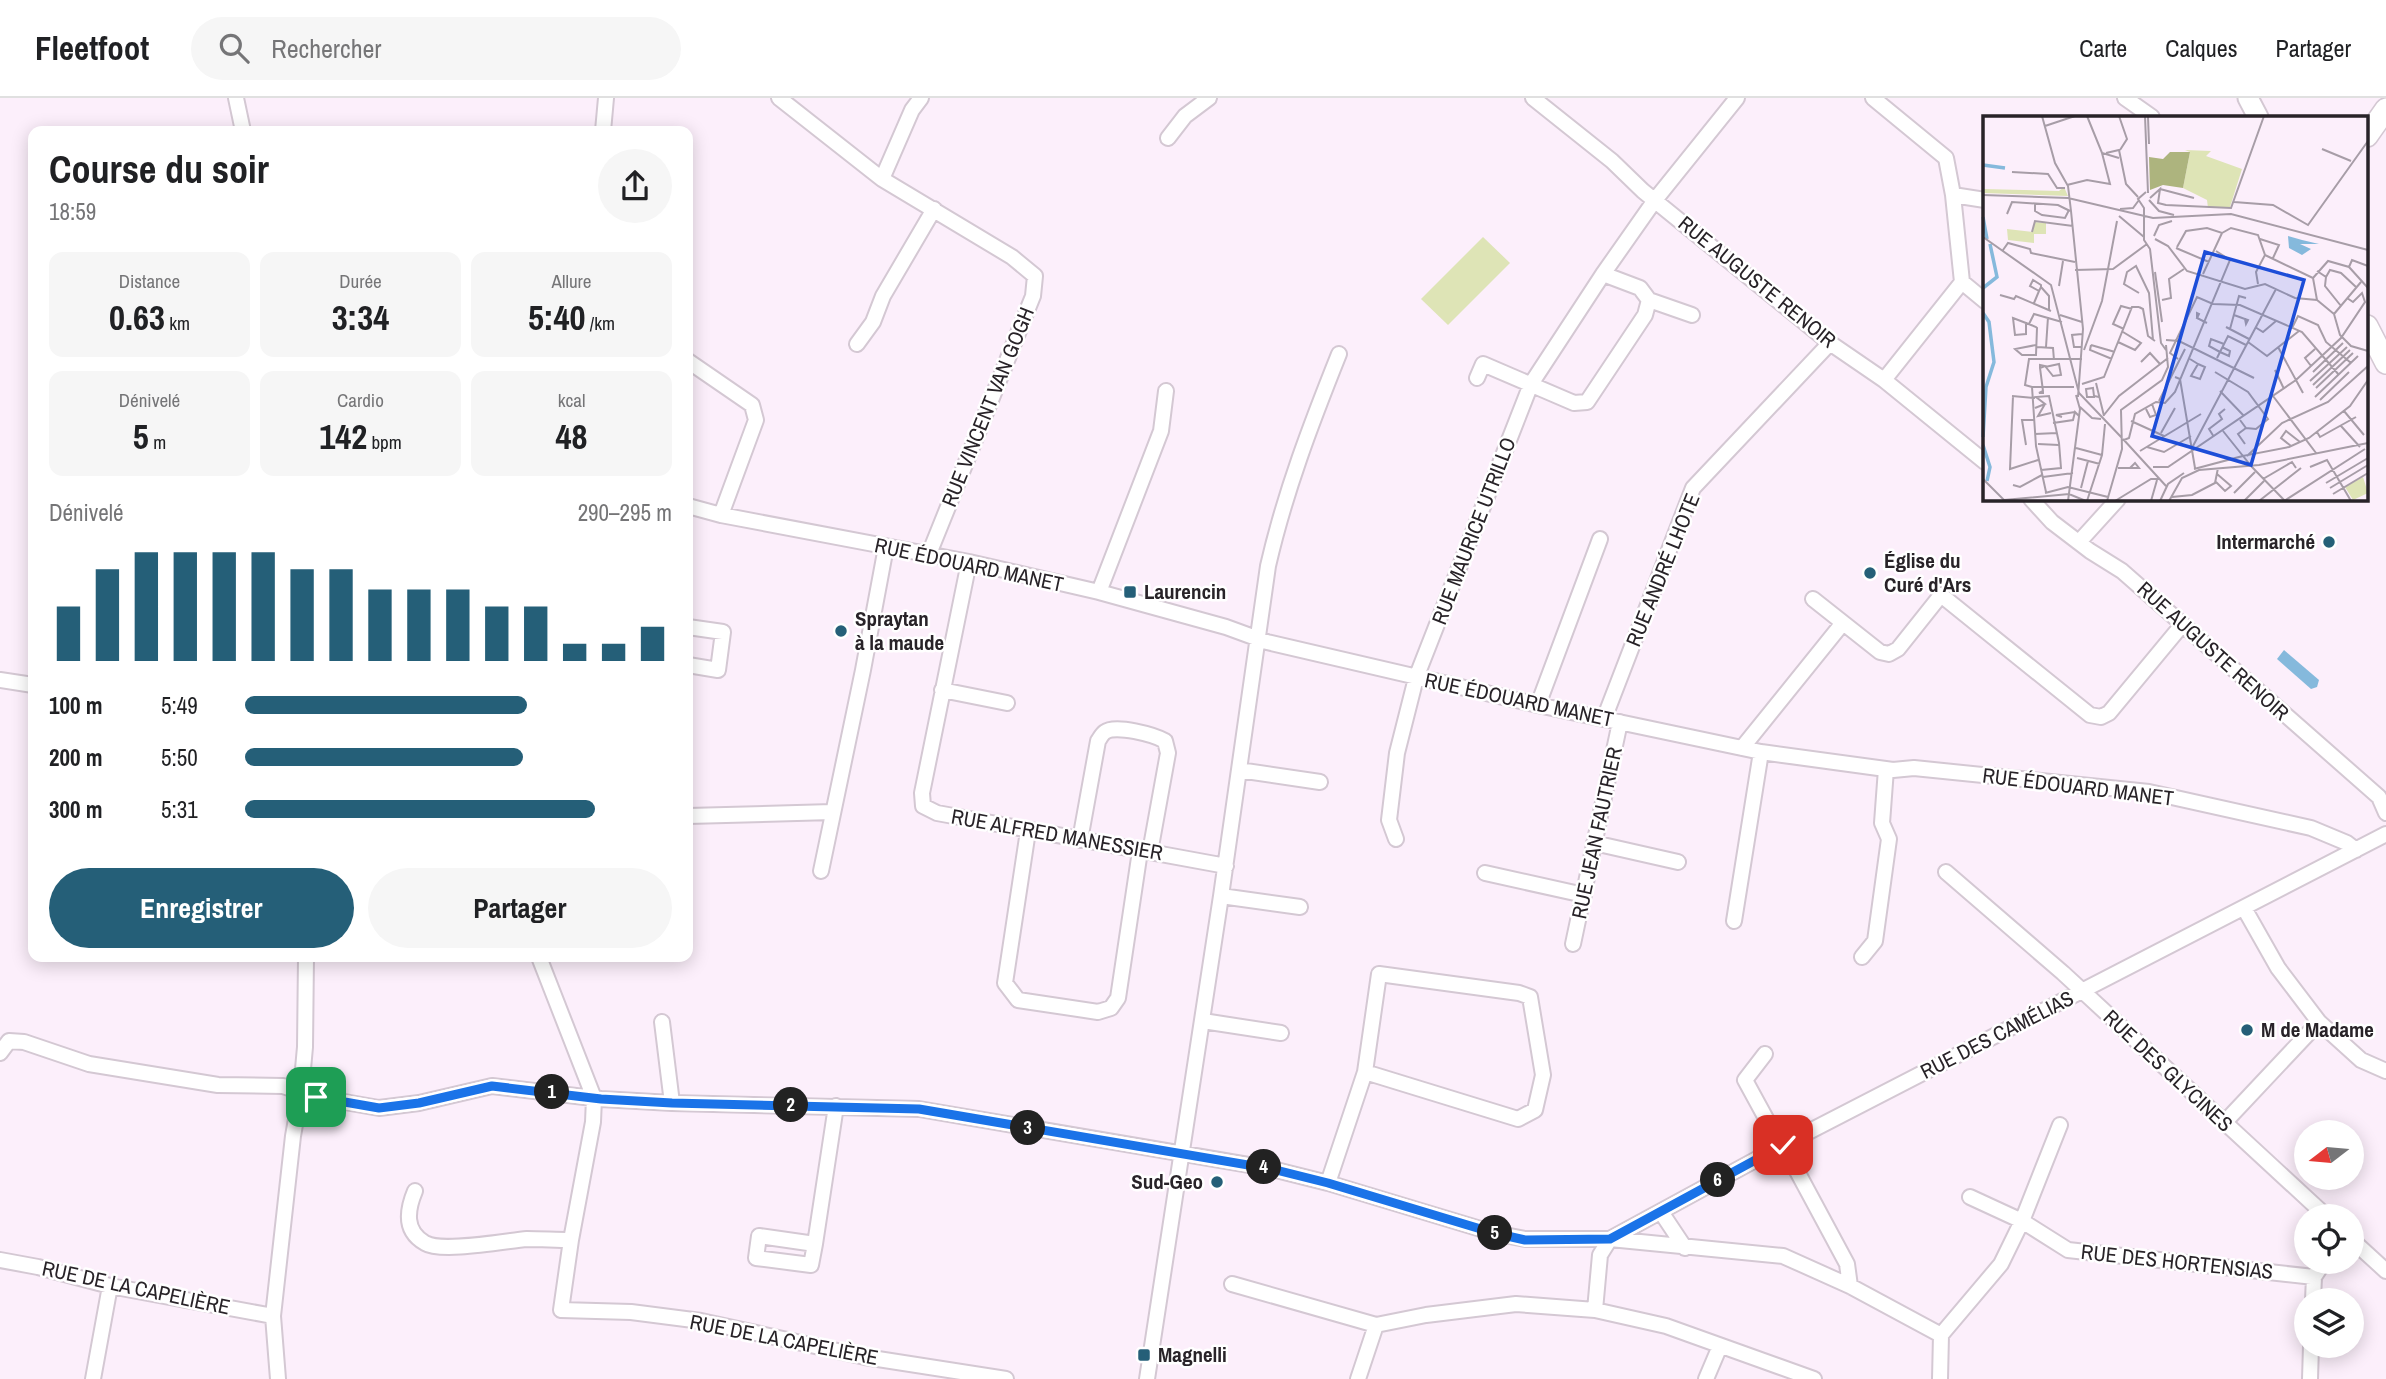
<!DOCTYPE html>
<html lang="fr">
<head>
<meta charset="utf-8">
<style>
  body { margin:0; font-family:"Archivo Narrow",sans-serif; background:#f6f6f6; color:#202124; height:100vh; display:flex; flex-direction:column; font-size:26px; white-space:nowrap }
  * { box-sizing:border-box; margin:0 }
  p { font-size:23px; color:#757577 }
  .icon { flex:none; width:38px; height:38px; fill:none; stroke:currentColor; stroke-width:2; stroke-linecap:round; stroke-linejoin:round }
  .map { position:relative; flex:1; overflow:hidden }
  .details { position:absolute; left:28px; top:28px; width:665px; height:836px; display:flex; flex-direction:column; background:#fff; border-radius:14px; box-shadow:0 4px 18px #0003 }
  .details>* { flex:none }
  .needle { width:46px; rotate:254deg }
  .tools { position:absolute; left:2294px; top:1022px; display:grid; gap:14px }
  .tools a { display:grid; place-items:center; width:70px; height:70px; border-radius:50%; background:#fff; box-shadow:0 4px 18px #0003; font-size:35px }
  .pin { position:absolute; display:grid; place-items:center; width:60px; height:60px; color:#fff; margin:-30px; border-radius:14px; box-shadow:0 4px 10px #0006 }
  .km { position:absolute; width:35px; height:35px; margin:-18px; border-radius:50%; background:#222; color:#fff; font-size:19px; line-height:35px; text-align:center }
  .round { display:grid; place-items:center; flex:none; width:74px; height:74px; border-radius:37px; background:#f6f6f6 }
  .overview { display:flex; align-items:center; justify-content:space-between; height:119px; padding:0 21px }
  h1 { font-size:38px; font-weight:700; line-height:52px }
  .stats { display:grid; grid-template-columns:repeat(3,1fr); gap:10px; height:119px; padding:7px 21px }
  .stats div { display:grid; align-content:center; border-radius:14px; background:#f6f6f6; text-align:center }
  .stats b { font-size:35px; font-weight:700 }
  .stats small { font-size:19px; font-weight:400 }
  .stats p { font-size:19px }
  .chart { height:196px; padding:14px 21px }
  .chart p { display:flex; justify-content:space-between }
  .chart svg { width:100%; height:126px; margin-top:7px; stroke:#255f78; stroke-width:6 }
  .cta { display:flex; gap:14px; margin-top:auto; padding:14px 21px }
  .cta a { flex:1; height:80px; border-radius:42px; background:#255f78; color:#fff; font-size:28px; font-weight:700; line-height:80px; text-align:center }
  .cta a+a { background:#f6f6f6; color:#202124 }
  ul { padding:0 21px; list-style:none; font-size:23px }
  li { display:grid; grid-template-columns:112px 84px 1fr; align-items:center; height:52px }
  li i { height:18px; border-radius:9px; background:#255f78 }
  header { display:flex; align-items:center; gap:42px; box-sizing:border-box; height:98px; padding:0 35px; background:#fff; border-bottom:2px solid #e0e0e0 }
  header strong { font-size:33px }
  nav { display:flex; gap:38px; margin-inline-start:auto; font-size:24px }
  .search { width:490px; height:63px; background:#f6f6f6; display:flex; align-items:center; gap:18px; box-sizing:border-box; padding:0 24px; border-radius:38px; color:#757577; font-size:26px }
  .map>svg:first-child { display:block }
</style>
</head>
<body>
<header>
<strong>Fleetfoot</strong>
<div class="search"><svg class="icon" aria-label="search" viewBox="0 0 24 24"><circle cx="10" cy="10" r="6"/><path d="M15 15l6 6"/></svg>Rechercher</div>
<nav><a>Carte</a><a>Calques</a><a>Partager</a></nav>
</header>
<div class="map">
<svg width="2386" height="1281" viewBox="0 0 2386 1281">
  <rect width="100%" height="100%" fill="#fceffb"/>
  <!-- green -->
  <path fill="#dee4b6" d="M1483,139l27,26 -62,62 -27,-26z"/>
  <!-- water -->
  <path fill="#85b9dc" d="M2284,552l35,30 -2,7 -6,2 -34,-30z"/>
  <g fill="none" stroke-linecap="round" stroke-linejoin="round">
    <defs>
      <path id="minor" d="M236,0l7,33
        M779,0l103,81 130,78 23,19 -2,20 -104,258
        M1533,0l79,63 31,30 187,152 54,37 101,82
        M1873,0l73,60 7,37 9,87 -78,98
        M2125,0l27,19
        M603,33l3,-33
        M1168,40l17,-22 24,-18
        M882,81l30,-69 9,-12
        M1953,97l32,5
        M1603,176l37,14 9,12 43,15
        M1962,184l23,19
        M857,246l16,-22 10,-26 51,-87
        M688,263l64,44 4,15 -35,95
        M1477,280l6,-14 91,39 13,-1 58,-87 4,-15
        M2031,401l21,23 38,29 32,20 257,226 7,16
        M688,408l33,9 248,47 130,30 127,35 41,15 271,63 223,47 132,18 21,-2 235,24 162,36 36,15 9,7
        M2079,444l39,-43
        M969,464l-47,231 1,13 14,7 289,53
        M1099,494l62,-161 5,-40
        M1813,501l67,53 9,2 9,-5 43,-54 149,120 11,2 8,-4 73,-88
        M688,529l35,5 -5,38 -30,-5
        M0,582l33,5
        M942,592l65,13
        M1538,607l62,-166
        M1604,621l89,-231 137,-145
        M1742,650l100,-124
        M1239,672l81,12
        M688,718l144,-4
        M1028,733l-23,152 13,17 80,12 13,-4 7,-10 22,-147
        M1396,741l-7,-19 8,-67 19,-75 115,-294 72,-110 52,-74 82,-102
        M1080,742l18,-99c2,-3 4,-7 7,-9 10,-8 50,3 60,9l3,12 -18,99
        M1594,745l84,19
        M821,773l42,-201 23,-123
        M1946,774l117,101 263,243
        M1485,775l99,22
        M1221,798l79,11
        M2244,810l34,60 41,54 42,38 25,11
        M1734,823l27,-169
        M1573,846l47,-222
        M539,859l55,141 -1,24 -22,118 -10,70 70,2 70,9 164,36 141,22
        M1862,859l13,-16 14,-102 -7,-16 4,-54
        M1203,923l78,12
        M662,924l10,81
        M0,955l9,-12 15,1 65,22 129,21 65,1 33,11 63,11 40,-5 73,-17 109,13 71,4 247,6 353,60 56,14 166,50 31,6h85l173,17 67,30 91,49 -1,44
        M1765,956l-20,26 24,44 14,21 64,119 3,22
        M2224,1025l95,-101
        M1328,1085l37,-111 153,47 17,-9 8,-35 -13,-78 -11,-4 -140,-19 -14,98
        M415,1093c-8,19 -11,40 10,52 16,10 80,-2 102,-4 15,0 29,1 44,1
        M1970,1099l52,24 46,29 246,27
        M1661,1114l24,36
        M2352,1142l34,31
        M815,1146l-4,21 -55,-7 3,-22 56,8 21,-138
        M0,1162l38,7 72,19 163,30
        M1232,1186l144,41 50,-10 90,-11 79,6 71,16 148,53
        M2313,1202l1,-23 10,-15
        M1595,1212l5,-55 10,-16 173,-94 603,-311
        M1941,1237l60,-71 21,-43 38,-96
        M93,1281l17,-93
        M278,1281l-5,-63 20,-180 8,-45 4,-44 1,-90
        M1147,1281l74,-483 47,-330c17,-74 43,-142 71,-212
        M1358,1281l18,-54
        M1706,1281l14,-33
        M2310,1281l1,-33"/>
      <path id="tertiary" d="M2248,0l10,19"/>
      <path id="secondary" d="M2367,38l19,-27
        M2367,228l19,37"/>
    </defs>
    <!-- minor casing -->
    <use href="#minor" stroke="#d4c8d3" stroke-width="18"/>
    <!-- tertiary casing -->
    <use href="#tertiary" stroke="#d4c8d3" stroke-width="23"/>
    <!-- secondary casing -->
    <use href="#secondary" stroke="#d4c8d3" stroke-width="24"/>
    <!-- minor -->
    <use href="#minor" stroke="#fff" stroke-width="14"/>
    <!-- tertiary -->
    <use href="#tertiary" stroke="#fff" stroke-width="19"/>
    <!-- secondary -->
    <use href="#secondary" stroke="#fff" stroke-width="21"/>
  </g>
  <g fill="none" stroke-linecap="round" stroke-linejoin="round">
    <defs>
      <path id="route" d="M316,999l63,11 40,-5 73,-17 109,13 71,4 247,6 353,60 56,14 166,50 31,7 85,-1 173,-94"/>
    </defs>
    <!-- route casing -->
    <use href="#route" stroke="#fff" stroke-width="14"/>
    <!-- route -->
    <use href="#route" stroke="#1a73e8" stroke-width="9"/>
  </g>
  <!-- markers -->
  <g fill="#255f78" stroke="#fff" stroke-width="2.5">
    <circle cx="2329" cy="444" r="7"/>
    <circle cx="1870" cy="475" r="7"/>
    <rect x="1123" y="487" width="14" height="14" rx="3.5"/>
    <circle cx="841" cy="533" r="7"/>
    <circle cx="2247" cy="932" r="7"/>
    <circle cx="1217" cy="1084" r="7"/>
    <rect x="1137" y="1250" width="14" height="14" rx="3.5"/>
  </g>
  <g text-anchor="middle" stroke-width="5" stroke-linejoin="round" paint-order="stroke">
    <!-- street labels -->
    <g font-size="21" fill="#282328" stroke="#fff">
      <text transform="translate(1757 184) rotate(39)" y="7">RUE AUGUSTE RENOIR</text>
      <text transform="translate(988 309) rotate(-68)" y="7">RUE VINCENT VAN GOGH</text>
      <text transform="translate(1474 433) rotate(-69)" y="7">RUE MAURICE UTRILLO</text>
      <text transform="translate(969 467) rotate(12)" y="7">RUE ÉDOUARD MANET</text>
      <text transform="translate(1663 472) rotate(-68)" y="7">RUE ANDRÉ LHOTE</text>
      <text transform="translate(2213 553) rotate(42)" y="7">RUE AUGUSTE RENOIR</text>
      <text transform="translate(1519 602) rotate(12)" y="7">RUE ÉDOUARD MANET</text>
      <text transform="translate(2078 689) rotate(7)" y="7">RUE ÉDOUARD MANET</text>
      <text transform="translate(1597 735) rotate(-78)" y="7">RUE JEAN FAUTRIER</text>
      <text transform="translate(1057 737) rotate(10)" y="7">RUE ALFRED MANESSIER</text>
      <text transform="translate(1997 937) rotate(-27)" y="7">RUE DES CAMÉLIAS</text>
      <text transform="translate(2168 973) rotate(43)" y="7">RUE DES GLYCINES</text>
      <text transform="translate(2177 1164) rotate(6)" y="7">RUE DES HORTENSIAS</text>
      <text transform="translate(136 1190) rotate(12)" y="7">RUE DE LA CAPELIÈRE</text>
      <text transform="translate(784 1242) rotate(11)" y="7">RUE DE LA CAPELIÈRE</text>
    </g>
    <!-- poi labels -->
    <g font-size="21" font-weight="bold" fill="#282328" stroke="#fff" text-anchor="start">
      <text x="2315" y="451" text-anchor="end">Intermarché</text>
      <text x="1884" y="470">Église du<tspan x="1884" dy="24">Curé d'Ars</tspan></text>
      <text x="1144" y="501">Laurencin</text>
      <text x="855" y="528">Spraytan<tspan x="855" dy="24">à la maude</tspan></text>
      <text x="2261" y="939">M de Madame</text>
      <text x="1203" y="1091" text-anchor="end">Sud-Geo</text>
      <text x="1158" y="1264">Magnelli</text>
    </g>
  </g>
  <!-- overview -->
  <g transform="translate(1983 18)">
    <rect width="385" height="385" fill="#fceffb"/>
    <path d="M202,34l26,1 -5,5 36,13 -12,38 -22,1 -1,-8 -24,-12 7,-36zM81,71l4,9 -85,-3v-4l76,2zM51,106l12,1v11h-12v9l-26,-3 -1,-11 26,3zM380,361l5,16 -15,7 -8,-13z" fill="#dee4b6"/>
    <path d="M187,36h20l-7,36 -20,-3 -13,5 -1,-33 14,2z" fill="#adb47e"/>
    <path d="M305,120l14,4 17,4h-19l11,5 -9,6 -13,-7z" fill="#85b9dc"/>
    <path fill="none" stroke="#85b9dc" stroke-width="3.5" d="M0,49l22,3M0,101l4,22M0,172l14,-11 -7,-33M0,197l6,9 5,40 -8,25 -3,50M0,329l7,22 -3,14"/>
    <path fill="none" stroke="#a79da7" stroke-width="2" d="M59,0l13,47 13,23 3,25 12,118 -5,68M104,0l15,37 17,5M136,0l8,23 -7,11M162,0l3,77M165,1l1,27M62,10l30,-10M339,33l29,12M123,37l13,-3 7,34 12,13M29,56l36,2 9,14h8M84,69l20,-5 23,4 -8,-31M177,73l34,9M163,76l-8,7 6,9v32l6,9 11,94 5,7M0,79l85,3 85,20 78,-4 137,36M167,82l10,-9 -2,14 8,2 65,3 33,-92M166,84l10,11 15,4M251,86l39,3 35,20 60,-84M52,88v7l7,4 23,3 4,-8M137,93l13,-1 6,-8M24,98l5,-12 46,3 12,6M136,100l25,21M49,116l3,-11 38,5M171,120l5,-11 13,-4M0,121l68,48 28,108 43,45M172,123l13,7 19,25 58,18 20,-5 30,14 22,2 17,14 6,21 11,11 17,5M277,123l19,6 -6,13M194,131l9,-16 21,-3 15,5 9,-5 27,7 7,20 -9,17 2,12M193,132l33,14M20,134l5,-7 22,6 1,4 44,9M282,139l48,23 4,22M366,151l3,-7 16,6M92,154l38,-1 34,-25M334,155l9,6 -1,9 16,20M172,156l7,50M220,158l19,-41M343,161l4,-7 11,3 15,14M330,162l15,-17 21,6 19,21M76,170l4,-25M58,171l8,9v14M156,177l-15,-9 3,-12 9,-6 13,27 4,47M17,179l14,4 2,-3 35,15M179,184l9,-2 -2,-19 15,-10M51,187l5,-12 2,-4v-2l-8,-5 -3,6 9,5M156,191l4,2 5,27 7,5M351,198l27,-32M77,199l22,7M251,199l11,4 1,5 2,-4 -3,-1M30,202l13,5v11l-11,1zM214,202v-5l2,1 -2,4 10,5M43,207l10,4 1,1 -1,27h-14l-7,-6 21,-4M46,208l5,-10 28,8M243,211l23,12M272,211l8,5 13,-11M309,212l6,-12 20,9 8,17 25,21M141,213l-11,-5 8,-18 11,3M247,213l9,-33 7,2M183,224l13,1 75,37M135,226l17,8 6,-7 -18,-11M265,226l19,14 32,-25M108,229l-1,5 22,9M108,229l24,7M54,231l16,1 1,12M63,231l2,-30M99,231h-8l-2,-12 10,-1M295,231l25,46M101,234l18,-49 15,-80M237,236l-11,-6 2,-7 13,5M237,236l9,4 1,-5 -8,-4M234,242l11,-22 18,9M195,243l-8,-6 27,-56 16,7 27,1 62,27 37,43M207,243l8,5 -7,12 9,3 5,-12 -7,-3M158,246l9,-9 10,11M62,250l8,10 8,-1 -2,-11 -14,3M328,250l-6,-8 10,-9M57,252v-3l5,1 -5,2 3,23 -4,2h4v-2M292,254l9,19M232,256l33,20 20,27 -12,10 -10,-1 -6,-8M330,256l30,-29M192,261l5,2 15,89M327,265l37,-34M113,267l8,33M99,268l22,-7 28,-70h7M330,269l37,-35M49,271h42M49,271l4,59 10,46M49,271l-7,-2 4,-26h53M333,272l37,-35M237,275l24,25M29,280l23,2M30,280l-3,73 28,-9M290,280l43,57M112,281h-8l-1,-8 7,-1 1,8 5,1M332,281l43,-41M337,284l29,-28M176,285l26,-52M62,288l-7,12 13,-3M97,291l12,11 9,1M52,292l10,-4 -9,-7 13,-1 10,47 2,25 -20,2M163,293l4,8 6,-2 -4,-11M361,295l20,24M121,299l15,-19 49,-38M79,301l-6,-2 19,-3M148,305l33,15M70,307l20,-3 2,-8 4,4M358,310l19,21M240,315l20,25 46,-9 20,-9 41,-32 18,-26M334,316l3,5 36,-20M178,317l14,-25M52,318l22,-1M231,321l-5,-8 13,-10 -3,-5 6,-5M140,323l43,47M141,324l5,-2 6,-24 21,-12 9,1 10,-11 55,-132 -14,-9M55,328l21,1M262,328l-7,-10 8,-6M43,329l-4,-25h13M210,330l83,-157M308,330l-10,-8 5,-7 14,11M164,331l17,5 27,-16M93,332l26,7M157,335l61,-37M264,340l35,-33 46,-21 40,-36M94,342l23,6M268,350l34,35M170,351h15l128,-87 45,-42 24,-36 -3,-9 -9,9 -6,-4M327,351l17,-7 24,41M135,352h21l-4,-5 -5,5M211,353l49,-13 8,10M60,361l30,-4M0,363l21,21 65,-6 17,7M280,363l29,-17 4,6M233,366l9,9 6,-5 -14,-12M343,367l42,-25M30,369l7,2 22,-12M98,372l7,-27M347,372l38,-23M62,377l23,-6 40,10M251,377l21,-21M350,378l35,-21M189,381l20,-2 23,-12 3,-15M85,385l12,-92 -4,-14M104,385l15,-46 3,-31M124,385l15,-52 -1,-39 41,-30 6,-13 -2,-22M132,385l36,-22h9M168,385l6,-21M177,385l8,-17 16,-11M186,385l13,-23 17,-8 60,-5 109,-22M261,385l20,-20M276,385l42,-33M301,385l81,-52"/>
    <path fill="#1d4ed8" fill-opacity="0.15" stroke="#1d4ed8" stroke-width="3.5" d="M222,136l99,28 -53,185 -99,-29z"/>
    <rect width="385" height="385" fill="none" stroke="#282328" stroke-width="3.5"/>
  </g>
</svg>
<div class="tools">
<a><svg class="needle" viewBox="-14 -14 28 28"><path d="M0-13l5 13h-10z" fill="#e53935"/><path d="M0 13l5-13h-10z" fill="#757577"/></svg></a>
<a><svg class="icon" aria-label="locate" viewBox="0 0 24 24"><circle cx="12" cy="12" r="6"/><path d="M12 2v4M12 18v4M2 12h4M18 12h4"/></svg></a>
<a><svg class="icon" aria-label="layers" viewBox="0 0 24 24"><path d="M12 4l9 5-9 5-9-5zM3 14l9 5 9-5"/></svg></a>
</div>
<div class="pin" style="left:316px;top:999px;background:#1e9e55"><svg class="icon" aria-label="arrive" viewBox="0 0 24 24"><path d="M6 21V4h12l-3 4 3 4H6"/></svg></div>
<div class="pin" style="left:1783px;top:1047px;background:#d93025"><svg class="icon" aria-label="check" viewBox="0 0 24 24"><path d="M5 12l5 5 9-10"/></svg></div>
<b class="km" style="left:552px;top:994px">1</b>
<b class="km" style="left:791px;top:1007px">2</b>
<b class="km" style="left:1028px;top:1030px">3</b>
<b class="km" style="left:1264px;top:1069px">4</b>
<b class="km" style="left:1495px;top:1135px">5</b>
<b class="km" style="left:1718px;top:1082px">6</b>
<section class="details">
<div class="overview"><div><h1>Course du soir</h1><p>18:59</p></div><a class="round"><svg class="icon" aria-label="share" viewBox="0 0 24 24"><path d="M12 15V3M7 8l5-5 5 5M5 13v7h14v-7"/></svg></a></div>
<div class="stats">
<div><p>Distance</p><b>0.63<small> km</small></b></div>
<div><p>Durée</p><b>3:34</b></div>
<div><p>Allure</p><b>5:40<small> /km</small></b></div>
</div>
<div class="stats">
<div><p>Dénivelé</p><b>5<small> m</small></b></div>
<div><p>Cardio</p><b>142<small> bpm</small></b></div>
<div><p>kcal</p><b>48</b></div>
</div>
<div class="chart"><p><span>Dénivelé</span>290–295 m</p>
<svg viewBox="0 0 160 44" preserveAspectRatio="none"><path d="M5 44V25M15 44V12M25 44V6M35 44V6M45 44V6M55 44V6M65 44V12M75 44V12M85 44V19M95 44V19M105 44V19M115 44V25M125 44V25M135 44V38M145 44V38M155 44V32"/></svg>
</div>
<ul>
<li><b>100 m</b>5:49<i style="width:66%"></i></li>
<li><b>200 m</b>5:50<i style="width:65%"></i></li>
<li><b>300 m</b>5:31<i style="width:82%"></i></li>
</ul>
<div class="cta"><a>Enregistrer</a><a>Partager</a></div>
</section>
</div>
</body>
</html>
